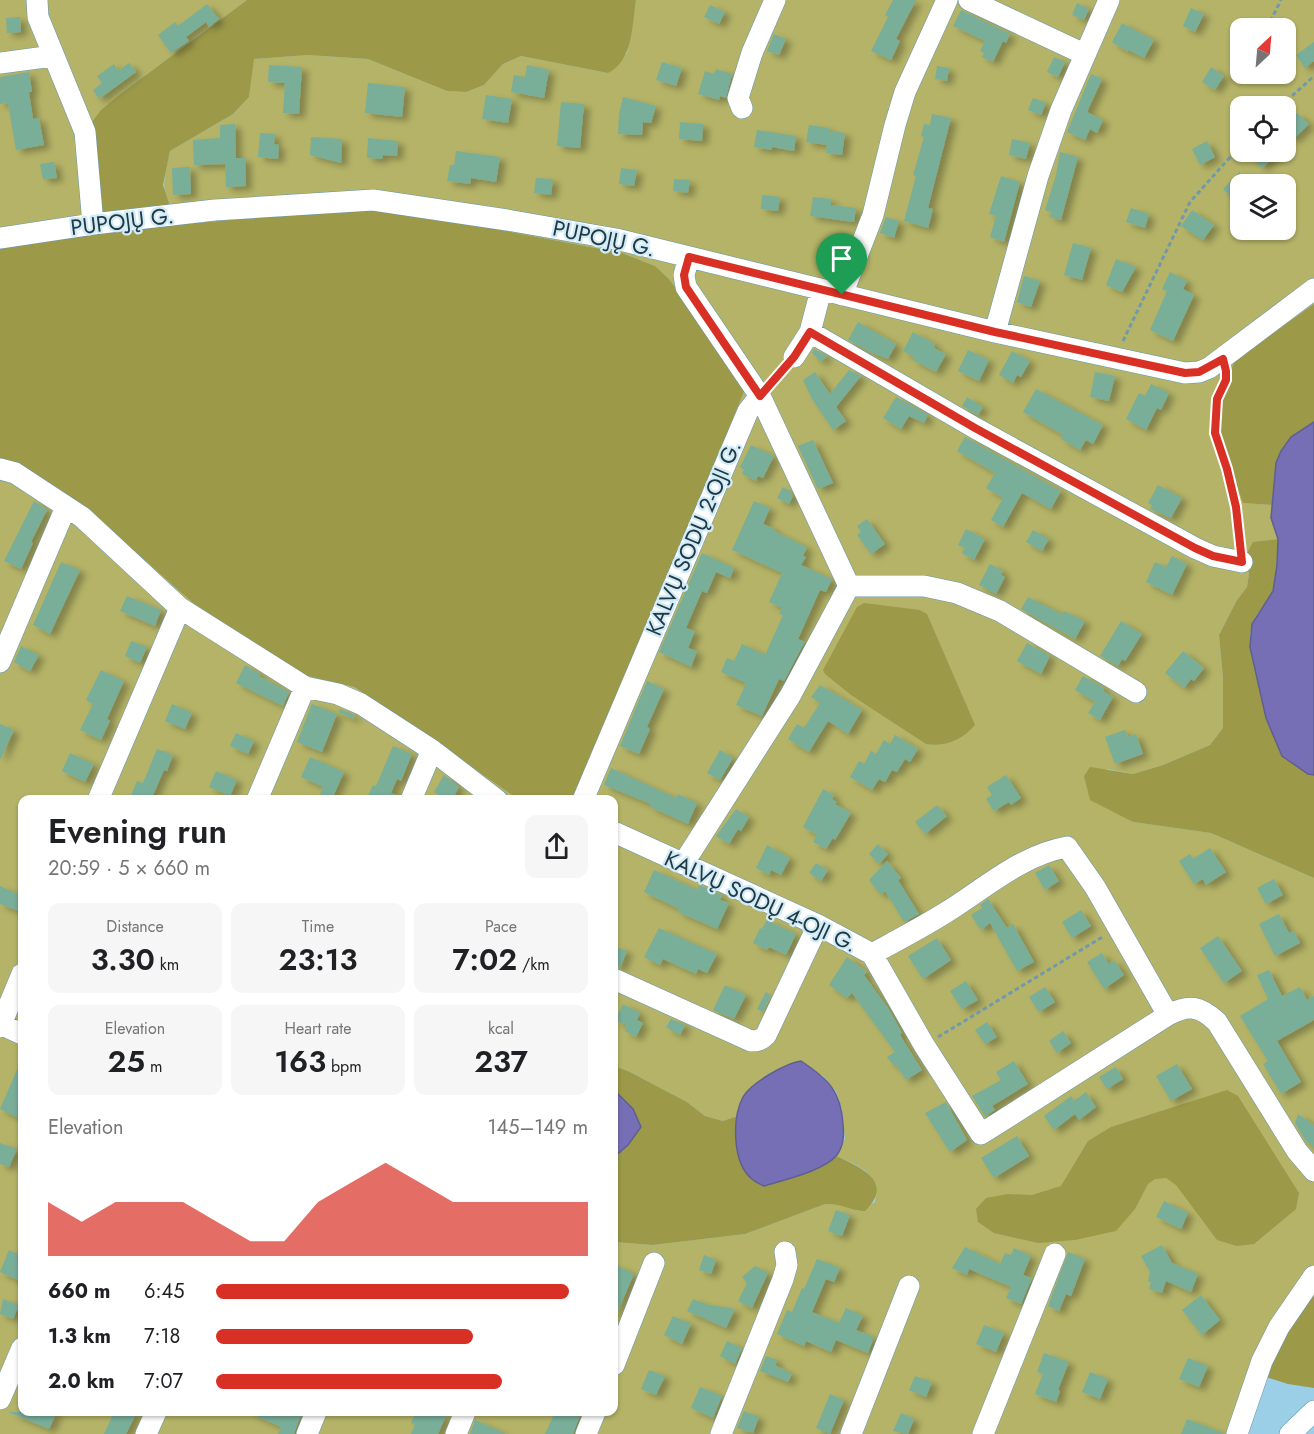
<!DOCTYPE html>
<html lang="en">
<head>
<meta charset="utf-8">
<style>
  body { margin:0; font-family:Jost,sans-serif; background:#f6f6f6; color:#202124; height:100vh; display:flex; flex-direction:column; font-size:22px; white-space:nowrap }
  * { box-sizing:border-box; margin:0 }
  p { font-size:20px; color:#757577 }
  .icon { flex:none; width:33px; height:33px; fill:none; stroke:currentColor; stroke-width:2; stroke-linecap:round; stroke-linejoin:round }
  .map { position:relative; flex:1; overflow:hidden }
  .side { position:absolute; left:18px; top:795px; width:600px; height:621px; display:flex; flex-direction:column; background:#fff; border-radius:12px; box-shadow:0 2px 4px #0004 }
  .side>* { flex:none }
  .needle { width:39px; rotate:26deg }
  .buttons { position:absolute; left:1230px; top:18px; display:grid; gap:12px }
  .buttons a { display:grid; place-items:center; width:66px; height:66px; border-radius:12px; background:#fff; box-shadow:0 2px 4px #0004; font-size:30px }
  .pin { position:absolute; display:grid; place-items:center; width:51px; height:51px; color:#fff; margin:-62px -26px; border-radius:50% 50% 50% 0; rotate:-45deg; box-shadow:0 0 6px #0007 }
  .pin .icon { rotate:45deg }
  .round { display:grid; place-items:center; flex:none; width:63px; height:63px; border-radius:12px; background:#f6f6f6 }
  .summary { display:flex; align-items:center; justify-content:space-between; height:102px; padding:0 30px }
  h1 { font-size:33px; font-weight:600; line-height:45px }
  .figures { display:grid; grid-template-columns:repeat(3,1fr); gap:9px; height:102px; padding:6px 30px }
  .figures div { display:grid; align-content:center; border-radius:12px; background:#f6f6f6; text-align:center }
  .figures b { font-size:30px; font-weight:600 }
  .figures small { font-size:16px; font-weight:400 }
  .figures p { font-size:16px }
  .chart { height:168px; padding:12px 30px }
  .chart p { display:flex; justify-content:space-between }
  .chart svg { width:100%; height:108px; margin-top:6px; fill:#d93025; opacity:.7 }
  ul { padding:0 30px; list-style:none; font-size:20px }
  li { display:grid; grid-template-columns:96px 72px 1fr; align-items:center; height:45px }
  li i { height:15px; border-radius:8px; background:#d93025 }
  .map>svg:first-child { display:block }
</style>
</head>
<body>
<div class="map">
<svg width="1314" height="1434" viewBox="0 0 1314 1434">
  <defs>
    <filter id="shadow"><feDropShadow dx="6" dy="4" stdDeviation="3" flood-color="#0004"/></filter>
  </defs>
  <rect width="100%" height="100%" fill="#9acfe7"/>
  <!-- green -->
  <path fill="#b4b367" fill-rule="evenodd" d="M0,0h247l-128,95 -27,27 9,112 -101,13z
    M636,0h678v304l-79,56 -4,10 -8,26 -4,28 1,14 23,65 29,2 -1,14 7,20 -25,4 -6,12 2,19 -2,13 -10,13 -18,35 4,43v50l-13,17 -47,20 -30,9 -26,-5 26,53 78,11 103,45v405l-29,42 -43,109h-1242v-975l105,66 88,78 106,71 54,13 165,112 -496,1v612h592v-170l39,3 92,-11 80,-30 13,-1 20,8 17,-9c5,-30 -16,-36 -39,-46l9,-17 -3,-29 -5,-17 -15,-18 -79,21 -6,20 -14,5 -18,-5 -18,-14 -59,-31 -14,-5v-266l-34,-1 165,-410 -76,-110 -14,-13 -33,-13 -243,-46 -197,17c-24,-29 -19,-39 -12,-73l63,-37 16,-17 4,-38 55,-4 60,4 79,32 19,1 18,-7 19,-21 18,-8 87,17 19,-20zM1240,28h46v46h-46zM1240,106h46v46h-46zM1240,184h46v46h-46z"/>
  <!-- forest -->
  <path fill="#9c9a48" d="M247,0h389c-4,25 -3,61 -28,73l-87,-17 -18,8 -19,21 -18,7 -19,-1 -79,-32 -60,-4 -54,4 -5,38 -16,17 -63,37 -7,34 8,25 12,14 196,-17 243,46 33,13 14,13 74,101 2,9 -165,410h-62l-164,-112 -55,-13 -106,-71 -88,-78 -78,-52 -27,-14v-212l100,-13 -8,-112 9,-12 18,-15z
    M1314,304v118l-23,15 -15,26 -4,42 -29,-2c-8,-24 -22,-50 -24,-76 -2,-22 8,-47 16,-67z
    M1278,539c-1,17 1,39 -7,55 -5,10 -16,20 -19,31 -11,37 38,115 56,149l6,1v103l-103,-45 -78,-11 -43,-22 -6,-24 6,-9 43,7 30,-9 47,-20 13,-17v-50l-4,-43 18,-35 10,-13 2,-13 -3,-19 7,-13z
    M864,603l56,7 7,4 48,111c-13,15 -29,22 -49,19l-75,-49 -26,-21 -2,-4 34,-63z
    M614,1066l14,5 59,31 18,14 18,5 14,-5 -2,16 79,38 22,-14c25,11 59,26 29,55 -15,0 -23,-8 -40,-7l-80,30 -92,11 -39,-3v-85l14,-12 5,-36 -19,-19z
    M1227,1090l11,6 61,97 -3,16 -42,35 -17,2 -20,-6 -41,-55 -10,-7 -11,1 -7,5 -13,25 -19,22 -41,9 -37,3 -44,-10 -16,-11 -2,-13 10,-11 22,-4 24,1 29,-9 27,-45 23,-14z
    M1314,1283v105l-26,-4 -25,-8z"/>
  <!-- water -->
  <path fill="#776fb5" stroke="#5e5f92" stroke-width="1.5" d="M1314,422v353l-6,-1 -26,-18 -16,-38 -16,-71 2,-23 21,-33 4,-26 1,-26 -7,-21 5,-55 5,-12 10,-14z
    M801,1061c27,18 40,30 42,63 1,11 1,21 -6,31 -13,16 -54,25 -73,31 -4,-2 -9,-4 -12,-7 -20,-16 -20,-61 -9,-82 8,-14 43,-34 58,-36z
    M614,1090l19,19 8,18 -13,18 -14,12z"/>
  <!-- building -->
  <path fill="#79ae99" filter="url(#shadow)" d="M893,0h23l-20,39 4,2 -9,19 -20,-9 17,-34 -3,-2z
    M1077,3l12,6 -5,11 -12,-5z
    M207,4l12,15 -10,8 -3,-5 -20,15 3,4 -18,12 -13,-18 17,-13 3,4z
    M710,5l15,7 -6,12 -15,-7z
    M1191,8l13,6 -9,18 -12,-6z
    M961,10l49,24 -4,9 -3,-2 -10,21 -11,-5 2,-4 -4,-2 5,-10 -32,-15z
    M20,17l1,15 -14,1 -1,-15z
    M1122,23l32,17 -10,18 -16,-8v2l-16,-10z
    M774,34l12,5 -7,16 -12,-4z
    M1314,42v19l-9,7 -9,-13z
    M1054,57l11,5 -7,15 -11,-5z
    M662,62l20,6 -6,18 -20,-6z
    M129,63l7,9 -37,27 -6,-9 9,-7 -5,-7 17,-12 4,7z
    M269,65l33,2 -3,47 -16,-1 2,-30 -17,-1z
    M527,65l22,5 -5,28 -33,-6 3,-17 11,2z
    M937,66l12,2 -2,13 -12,-2z
    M1211,67l13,9 -9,14 -13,-8z
    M716,69l16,5 -6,24 -6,-2 -1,4 -21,-6 7,-23 9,3z
    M29,72l3,20h-3l4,27 6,-1 5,27 -28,5 -8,-47 -8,1v-27z
    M1091,74l11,5 -15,33 16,8 -6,13 -7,-4 -5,11 -18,-8z
    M368,83l37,4 -3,30 -37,-4z
    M486,95l26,4 -4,24 -26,-4z
    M623,97l33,9 -5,17 -8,-1 -1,13 -24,-1 1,-20z
    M1033,98l13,5 -5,12 -13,-5z
    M561,102l23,2 -4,44 -23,-2z
    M1297,113l12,11 -16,16 -7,-7v-8z
    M932,114l19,4 -23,90 5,1 -5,19 -24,-7 12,-45 -3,-1 11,-38 -3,-1 3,-12 6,1z
    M680,122l23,2 -1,17 -23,-2z
    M235,124l1,34h9l1,28 -20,1 -1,-23 -31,1 -1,-25 27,-2v-13z
    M809,125l20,3v3l16,2 -3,22 -16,-2 1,-8 -21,-3z
    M757,130l39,6 -2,15 -22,-4v3l-18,-3z
    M260,133l15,1 -1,10 5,1 -1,14 -20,-2z
    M311,137l31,2 -1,24 -31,-8z
    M368,138l30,3 -1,15 -14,-1 -1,4 -15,-1z
    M1012,139l18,4 -4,16 -17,-4z
    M1207,141l8,16 -15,8 -8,-16z
    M456,151l44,6 -4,25 -25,-4 -1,6 -23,-3 3,-16h4z
    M1060,152l18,5 -17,63 -11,-3 1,-5 -6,-2 11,-35z
    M1247,152h33l-18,16z
    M54,162l3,16 -14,1 -3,-15z
    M190,167l1,27 -18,1 -1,-27z
    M621,168l16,2 -3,16 -15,-2z
    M1240,171v35l-17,-17z
    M1001,176l19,6 -16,60 -14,-5 6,-21 -7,-2z
    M536,178l17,1 -2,16 -17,-2z
    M674,179l16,1 -2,13 -15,-2z
    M762,195l18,2 -2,14 -17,-2z
    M813,197l18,2v6l25,3 -2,14 -44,-6z
    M1131,208l18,6 -4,14 -19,-6z
    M1192,210l22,15 -11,15 -22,-14z
    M886,217l13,4 -5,17 -14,-5z
    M1073,243l18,5 -9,32 -18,-5z
    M1116,259l20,8 -14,25 -16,-7z
    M1170,272l17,9 -4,8 11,6 -21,46 -23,-11 17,-39 -5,-2z
    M1024,276l16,5 -9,26 -14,-5z
    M858,322l38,22 -8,15 -16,-6 -24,-13z
    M913,332l22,12 -1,4 12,6 -10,18 -23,-12 1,-3 -11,-6z
    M814,349l13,7 -6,6 -9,-9z
    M968,350l21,10 -10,21 -21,-10z
    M1012,351l18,10 -9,16 -4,-2 -4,8 -14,-8z
    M849,370l12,6 -25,31 10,14 -13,9 -21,-31 -9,-19 12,-8 15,22z
    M1095,372l20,4 -6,25 -19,-4z
    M1151,384l18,9 -8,17 -4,-2 -11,22 -20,-11 13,-26 6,3z
    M1036,389l67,36 -10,19 -7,-4 -6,10 -19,-11 2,-4 -40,-23z
    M896,397l32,18 -4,8 -15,-7 -8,13 -18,-11z
    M967,397l16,10 -5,8 -16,-9z
    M965,437l96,54 -10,18 -29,-16 -19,34 -12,-7 12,-22 -17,-10 9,-15 -38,-22z
    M813,440l20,43 -15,6 -20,-43z
    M751,445l23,11 -11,22 -5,-2 -2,5 -14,-7 2,-4 -4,-3z
    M1158,485l24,13 -11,20 -21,-9 2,-4 -4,-2z
    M783,487l7,4 3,5 -4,8 -12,-6z
    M34,501l13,9 -16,32 2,1 -12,26 -17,-8z
    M754,501l16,7 -7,16 12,5 -1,2 33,16 -4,9 3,1 -5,8 31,14 -6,13 -6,-2 -22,49 7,3 -1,1 -20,38 -5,-2 -17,37 -26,-11 10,-22 -25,-11 6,-14 7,3 8,-17 23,11 18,-40 -4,-1 3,-6 -13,-6 13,-29 -50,-23z
    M867,519l18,25 -14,10 -14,-19 4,-3 -4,-6z
    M966,529l19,10 -11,21 -12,-7 3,-5 -7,-3z
    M1033,530l16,9 -7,12 -16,-9z
    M702,553l32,15 -4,10 -14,-6 -9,21 -5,-2 -16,37 9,3 -7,17 9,3 -6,16 -32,-15z
    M1172,556l15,8 -15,31 -26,-13 9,-20 11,5z
    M61,562l19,8 -30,64 -17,-9z
    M990,564l13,7 -2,4 4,2 -9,17 -17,-9z
    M127,596l34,14 -6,16 -35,-15z
    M1028,597l34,17 2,-3 21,10 -10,18 -54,-30z
    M1121,621l21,13 -17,27 -3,-2 -4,7 -18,-10z
    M131,641l16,6 -7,16 -15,-7z
    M1027,643l23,13 -9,18 -24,-13z
    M21,646l18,9 -9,16 -16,-9z
    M1183,651l21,17 -10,13 -3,-2 -7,9 -19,-15z
    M245,665l15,9 -1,2 30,16 -6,14 -47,-23z
    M101,670l23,11 -17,38 3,2 -9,19 -21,-10 13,-26 -7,-4z
    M1083,676l21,12 -1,3 10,6 -13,23 -12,-7 7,-11 -20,-12z
    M647,681l17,8 -17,38 3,2 -11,25 -19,-8z
    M820,685l42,25 -14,24 -20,-13 -19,31 -21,-13 9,-15 7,4 16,-25 -9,-6z
    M172,704l20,9 -7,16 -20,-8z
    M312,704l25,10 -15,38 -25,-10z
    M340,709l15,6 -2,4 -15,-7z
    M0,724l14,6 -14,30z
    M1125,730l3,7 8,-3 7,20 -28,10 -10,-27z
    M236,733l18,8 -6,13 -18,-8z
    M895,735l23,14 -8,13 -5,-3 -8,13 -5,-2 -7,12 -6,-3 -7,11 -22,-13 9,-16 5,3 7,-13 5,3 8,-14 6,4z
    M393,746l19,8 -11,27 -4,-2 -6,14 8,3v4h-33l7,-15 3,1z
    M157,749l16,6 -6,16 -3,-1 -13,30h-22l8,-19 6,2z
    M720,750l13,8 -13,22 -13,-7z
    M70,753l24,11 -9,18 -23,-11z
    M310,757l34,15 -12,27 -12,-5 3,-7 -22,-10z
    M611,768l65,30 2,-4 19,9 -9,21 -38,-17 1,-3 -47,-19z
    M216,771l21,9 -7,16 -21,-9z
    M444,775l15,12 -7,13h-5l-13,-8z
    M1006,775l15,23 -10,7 -2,-3 -15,9 -8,-12 6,-4 -5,-8z
    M823,789l11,6 -2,4 5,3 -2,2 16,9 -16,27 -2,-2 -7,11 -13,-7 4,-7 -14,-8z
    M937,805l10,11 -22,18 -10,-12z
    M736,809l13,8 -8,14 -3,-2 -9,15 -13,-8z
    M878,844l10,10 -9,10 -10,-10z
    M767,845l23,13 -9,17 -10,-5 -2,5 -13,-7z
    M1210,848l16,24 -20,13 -3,-6 -9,5 -15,-23 11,-7 3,5z
    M887,861l14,17 -3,2 21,34 -15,8 -19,-31 -4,4 -12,-15z
    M816,863l12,7 -7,11 -12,-8z
    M1049,865l10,16 -14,9 -10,-17z
    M654,870l43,20 2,-5 23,10 -2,5 9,3 -12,26 -39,-17 1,-3 -35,-17z
    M1274,879l9,16 -17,9 -9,-16z
    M0,886l22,10 -4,15 -18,-7z
    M988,899l19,29 6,-4 21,38 -17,9 -27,-48 -9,7 -10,-15 11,-7 -2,-3z
    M1081,910l10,16 -19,12 -10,-16z
    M1279,914l10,19 5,-2 6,12 -25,13 -16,-32z
    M767,920l29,14 -10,21 -17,-8 -2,3 -14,-7 7,-15 2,1z
    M659,928l58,26 -10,19 -9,-4 -2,5 -33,-15 -3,6 -16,-8z
    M1218,936l24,35 -18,12 -24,-35z
    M937,938l14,22 -28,19 -15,-23z
    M614,946l13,5 -7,17 -6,-2z
    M1102,953l7,11 5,-4 10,15 -20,14 -17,-27z
    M847,957l20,15 -3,3 24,33 14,25 -2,2 22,35 -16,10 -10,-15 -2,1 -7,-9 8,-5 -43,-59 -5,5 -18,-13z
    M1269,970l13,26 18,-9 7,13 7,-4v24l-37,21 24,41 -20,12 -18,-30 5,-3 -28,-45 28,-17 -11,-24z
    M966,981l12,19 -16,9 -12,-18z
    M725,985l21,10 -12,24 -21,-9z
    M1045,987l10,15 -16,10 -10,-15z
    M766,992l5,3 -8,17 -6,-3z
    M623,1004l17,9 -3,7 6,3 -7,14 -11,-6 2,-5 -12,-6z
    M671,1019l14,6 -5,10 -14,-8z
    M987,1022l10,15 -12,7 -10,-14z
    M1063,1031l8,12 -14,10 -8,-12z
    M22,1058v50l-4,10 -18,-9z
    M1014,1061l14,23 -36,22 3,4 -10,6 -13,-20 29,-16 -5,-8z
    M1177,1064l15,25 -21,12 -15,-25z
    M1116,1067l7,12 -16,10 -8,-12z
    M1086,1092l10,15 -17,13 -4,-6 -21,16 -10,-14 27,-20 3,5z
    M946,1102l21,38 -17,12 -25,-39z
    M1298,1114l16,11v22l-8,-6 -11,-18z
    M1017,1136l12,20 -35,22 -13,-20z
    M0,1143l17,6 -8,18 -9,-3z
    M1164,1201l24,12 -7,16 -25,-12z
    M836,1210l14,5 -8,21 -14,-5z
    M1162,1245l10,18 26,11 -7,18 -25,-11 -4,12 -13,-4 2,-7 -3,-1 2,-9 -9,-16z
    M965,1247l35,17 5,-11 6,2 3,-7 17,8 -8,19 9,3 -11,26 -15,-6 5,-11 -42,-18 -2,6 -15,-7z
    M9,1250l13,6v26l-22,-10z
    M1068,1252l17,7 -14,37 -5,-2 -7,17 -11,-5z
    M704,1255l12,5 -5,14 -12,-4z
    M817,1259l23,9 -6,14 -8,-3 -14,33 27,11 7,-15 17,8 -7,14 18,7 -6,16 -32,-13 -5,12 -25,-11 -2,5 -27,-12 10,-24 5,2 10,-24 2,1z
    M614,1264l20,10 -20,46z
    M755,1266l13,7 -16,35 -14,-7 9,-18 -5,-6z
    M1201,1295l19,25 -18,15 -20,-25z
    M3,1299l16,6 -6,14 -13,-5z
    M693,1299l12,5 30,5 -9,19 -39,-17z
    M673,1316l18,8 -9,20 -18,-9z
    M984,1325l20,8 -8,19 -20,-8z
    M727,1341l15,7 -7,16 -15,-8z
    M1044,1353l25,9 -11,28 2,1 -4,11 -21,-8 8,-20 -6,-2z
    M766,1356l11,4 -2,5 17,9 -4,8 -28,-11z
    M1188,1358l20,8 -9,21 -20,-8z
    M649,1370l16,6 -9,19 -15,-6z
    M1090,1372l18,7 -8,20 -18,-7z
    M915,1376l17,6 -6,15 -17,-7z
    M700,1387l22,9 -9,22 -22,-10z
    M830,1394l14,6 -14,34 -14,-6z
    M744,1411l15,6 -6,16 -16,-5z
    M8,1412h49l-8,17z
    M114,1412h23l-11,22h-22z
    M247,1412h48l6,2 -7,20h-16l3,-7z
    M416,1412h18l12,4 -8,18h-27l4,-9 -4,-2z
    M555,1412h26l-8,22h-28z
    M901,1413l13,6 -6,15 -15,-3z
    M1187,1419l36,14 -1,1h-41z
    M475,1420l32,14h-37z"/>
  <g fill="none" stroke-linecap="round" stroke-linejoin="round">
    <defs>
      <path id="minor" d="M37,0l1,17 47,115 8,92
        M969,0l115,54
        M0,63l53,-7
        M742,108l-4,-10 14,-45 23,-53
        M0,238l93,-14 122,-14 158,-10 134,20 109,19 379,93 190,41 14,-1 10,-4 105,-79
        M689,257l-5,18 2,12 74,109 89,190h75l33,7 43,18 136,81
        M842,295l31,-80 22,-90 10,-33 42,-92
        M810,332l165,96 220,120 18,8 29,6
        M995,332l43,-156 23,-66 48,-110
        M794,357l16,-25 11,-42
        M0,469l15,4 67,44 98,91 125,79 33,7 23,10 71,46 65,50
        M0,662l66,-155
        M98,800l82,-192
        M257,800l48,-113
        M411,800l21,-50
        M583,800l165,-389 12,-15
        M614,832l204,93 54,29 52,91 57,89 187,-119c21,-11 32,-9 49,7l80,129 17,20
        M683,864l107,-168 59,-110
        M872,954c24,-13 49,-26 73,-41 39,-24 76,-58 122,-66l28,40 73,128
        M614,979l137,62c7,0 10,-1 15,-6l52,-110
        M0,1024l22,10
        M0,1027l22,-53
        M614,1365l40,-102
        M0,1399l22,-51
        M146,1434l10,-22
        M307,1434l9,-22
        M456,1434l9,-22
        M586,1434l9,-22
        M721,1434l62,-155 4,-14 -2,-13
        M851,1434l58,-148
        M983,1434l72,-180
        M1237,1434l25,-73 17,-34 35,-51
        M1290,1434l24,-23"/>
    </defs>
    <!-- minor casing -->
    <use href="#minor" stroke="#6497ae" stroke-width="22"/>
    <!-- path -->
    <path stroke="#7099ac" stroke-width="3" stroke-dasharray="4.5 3" stroke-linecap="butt" d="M1267,28l14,-28
      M1281,106l33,-30
      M1123,341l67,-139 50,-56
      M1226,378l-9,21 -2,34 12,36 9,38 4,36
      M771,383l12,-13
      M938,1037l166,-101"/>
    <!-- minor -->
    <use href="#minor" stroke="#fff" stroke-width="21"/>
  </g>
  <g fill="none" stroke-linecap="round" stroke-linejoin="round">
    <defs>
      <path id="route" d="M689,257l306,75 190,41 14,-1 24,-13 3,12v9l-9,19 -2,34 12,36 9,38 6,55 -29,-6 -18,-8 -220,-120 -165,-96 -16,25 -34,39 -74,-109 -2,-12z"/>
    </defs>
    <!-- route casing -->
    <use href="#route" stroke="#fff" stroke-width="12"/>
    <!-- route -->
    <use href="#route" stroke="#d93025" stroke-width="8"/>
  </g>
  <g text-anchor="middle" stroke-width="4.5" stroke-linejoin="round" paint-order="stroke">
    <!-- street labels -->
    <g font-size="22" fill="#233942" stroke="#d1ecf8">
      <text transform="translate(122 221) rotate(-7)" y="8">PUPOJŲ G.</text>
      <text transform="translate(604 238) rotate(12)" y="8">PUPOJŲ G.</text>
      <text transform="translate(693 538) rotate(-67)" y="8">KALVŲ SODŲ 2-OJI G.</text>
      <text transform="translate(761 901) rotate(25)" y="8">KALVŲ SODŲ 4-OJI G.</text>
    </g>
  </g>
</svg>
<div class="buttons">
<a><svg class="needle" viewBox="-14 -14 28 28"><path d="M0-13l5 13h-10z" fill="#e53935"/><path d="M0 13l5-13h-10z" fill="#757577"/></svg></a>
<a><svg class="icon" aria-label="locate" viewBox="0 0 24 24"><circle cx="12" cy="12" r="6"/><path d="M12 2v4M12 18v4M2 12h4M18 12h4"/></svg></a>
<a><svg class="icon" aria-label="layers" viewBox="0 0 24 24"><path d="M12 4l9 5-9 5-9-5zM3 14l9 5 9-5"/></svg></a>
</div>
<div class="pin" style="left:842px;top:295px;background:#1e9e55"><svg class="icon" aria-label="arrive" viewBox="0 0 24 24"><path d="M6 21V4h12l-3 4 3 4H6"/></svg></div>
<section class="side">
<div class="summary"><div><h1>Evening run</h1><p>20:59 · 5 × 660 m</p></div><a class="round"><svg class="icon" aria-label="share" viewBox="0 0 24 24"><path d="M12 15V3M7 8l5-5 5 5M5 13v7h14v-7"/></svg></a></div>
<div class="figures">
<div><p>Distance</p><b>3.30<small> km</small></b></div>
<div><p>Time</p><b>23:13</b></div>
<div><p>Pace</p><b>7:02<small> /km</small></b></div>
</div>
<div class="figures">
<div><p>Elevation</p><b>25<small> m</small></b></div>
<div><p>Heart rate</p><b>163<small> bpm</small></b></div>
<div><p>kcal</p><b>237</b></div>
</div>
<div class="chart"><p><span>Elevation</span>145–149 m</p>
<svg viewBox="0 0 160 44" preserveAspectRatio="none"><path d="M0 44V22L10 30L20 22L30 22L40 22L50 30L60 38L70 38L80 22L90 14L100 6L110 14L120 22L130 22L140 22L150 22L160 22V44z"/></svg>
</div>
<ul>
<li><b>660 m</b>6:45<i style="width:95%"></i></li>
<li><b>1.3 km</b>7:18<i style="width:69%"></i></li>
<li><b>2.0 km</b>7:07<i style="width:77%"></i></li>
</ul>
</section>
</div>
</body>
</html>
